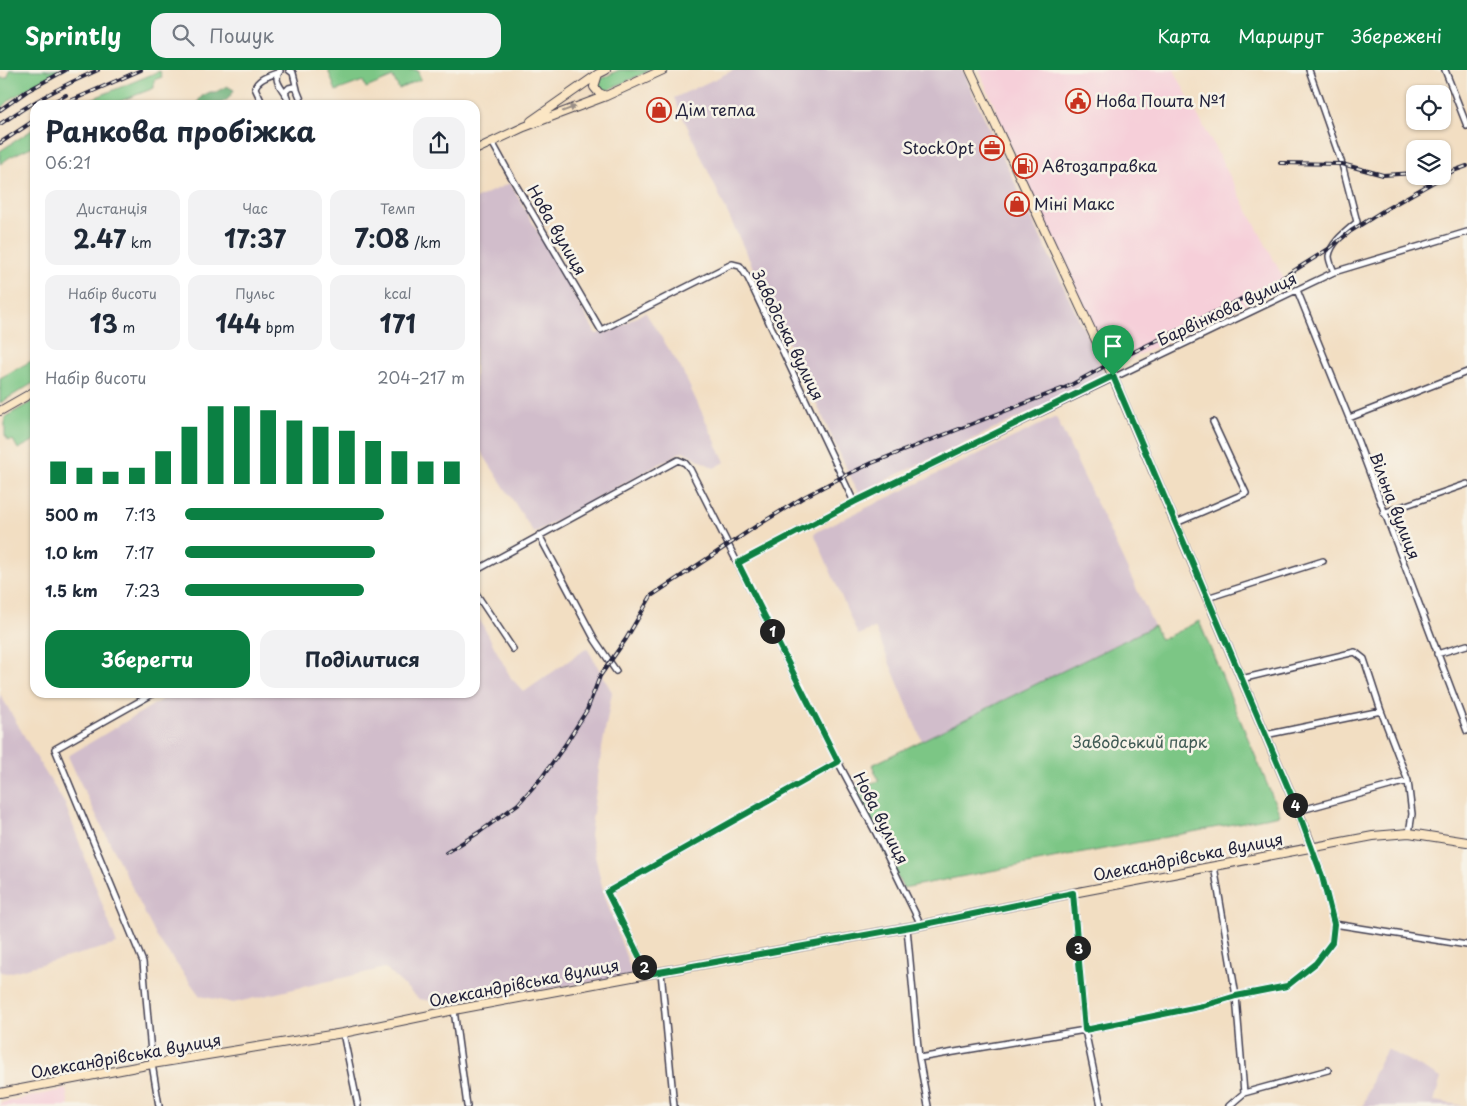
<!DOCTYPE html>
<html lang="uk">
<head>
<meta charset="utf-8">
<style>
  body { margin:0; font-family:"Playpen Sans",sans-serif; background:#f2f2f3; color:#1f2937; height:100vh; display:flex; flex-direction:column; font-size:19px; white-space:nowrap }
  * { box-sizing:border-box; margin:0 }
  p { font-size:16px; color:#747a83 }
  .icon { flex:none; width:28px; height:28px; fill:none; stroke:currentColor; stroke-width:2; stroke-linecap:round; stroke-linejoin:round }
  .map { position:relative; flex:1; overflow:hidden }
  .details { position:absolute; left:30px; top:30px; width:450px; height:598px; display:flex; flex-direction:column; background:#fff; border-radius:15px; box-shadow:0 1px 4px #0004 }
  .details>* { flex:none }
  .fabs { position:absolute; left:1406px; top:15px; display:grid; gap:10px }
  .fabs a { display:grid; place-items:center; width:45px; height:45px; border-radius:10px; background:#fff; box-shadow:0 1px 4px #0004; font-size:25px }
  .pin { position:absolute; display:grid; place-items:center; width:42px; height:42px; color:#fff; margin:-51px -21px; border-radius:50% 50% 50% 0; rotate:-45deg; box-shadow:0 0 5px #0007 }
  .pin .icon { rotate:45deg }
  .km { position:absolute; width:25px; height:25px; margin:-12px; border-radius:50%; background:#222; color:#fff; font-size:14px; line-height:25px; text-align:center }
  .round { display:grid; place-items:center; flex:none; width:52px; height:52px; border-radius:15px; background:#f2f2f3 }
  .summary { display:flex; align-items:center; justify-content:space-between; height:85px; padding:0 15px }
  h1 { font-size:28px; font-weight:700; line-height:38px }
  .figures { display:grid; grid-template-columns:repeat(3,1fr); gap:8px; height:85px; padding:5px 15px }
  .figures div { display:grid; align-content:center; border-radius:12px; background:#f2f2f3; text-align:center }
  .figures b { font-size:25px; font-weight:700 }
  .figures small { font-size:14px; font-weight:400 }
  .figures p { font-size:14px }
  .chart { height:140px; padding:10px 15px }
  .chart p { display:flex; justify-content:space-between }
  .chart svg { width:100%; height:90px; margin-top:5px; stroke:#0b8043; stroke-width:6 }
  .cta { display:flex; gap:10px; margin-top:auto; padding:10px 15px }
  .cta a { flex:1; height:58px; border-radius:15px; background:#0b8043; color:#fff; font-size:20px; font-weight:700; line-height:58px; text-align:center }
  .cta a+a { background:#f2f2f3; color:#1f2937 }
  ul { padding:0 15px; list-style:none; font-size:16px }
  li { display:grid; grid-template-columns:80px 60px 1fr; align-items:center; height:38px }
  li i { height:12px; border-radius:6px; background:#0b8043 }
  header { display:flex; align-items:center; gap:30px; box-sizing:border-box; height:70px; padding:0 25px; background:#0b8043; color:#fff }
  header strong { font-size:24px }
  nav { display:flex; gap:28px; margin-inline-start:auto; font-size:18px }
  .search { width:350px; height:45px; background:#f2f2f3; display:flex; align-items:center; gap:12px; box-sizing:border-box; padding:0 18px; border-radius:15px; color:#747a83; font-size:19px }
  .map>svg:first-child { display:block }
</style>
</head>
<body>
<header>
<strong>Sprintly</strong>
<div class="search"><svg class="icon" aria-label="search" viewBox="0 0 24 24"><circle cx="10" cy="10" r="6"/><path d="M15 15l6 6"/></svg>Пошук</div>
<nav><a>Карта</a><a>Маршрут</a><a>Збережені</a></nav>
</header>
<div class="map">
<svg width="1467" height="1036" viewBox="0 0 1467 1036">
  <rect width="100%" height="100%" fill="#f7f3e8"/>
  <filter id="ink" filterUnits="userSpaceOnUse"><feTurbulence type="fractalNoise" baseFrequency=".02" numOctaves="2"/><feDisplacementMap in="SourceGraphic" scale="10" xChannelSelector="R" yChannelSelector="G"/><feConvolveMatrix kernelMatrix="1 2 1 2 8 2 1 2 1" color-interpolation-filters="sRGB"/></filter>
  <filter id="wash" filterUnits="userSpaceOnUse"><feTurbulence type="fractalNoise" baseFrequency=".0096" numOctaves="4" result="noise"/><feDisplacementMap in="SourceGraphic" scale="20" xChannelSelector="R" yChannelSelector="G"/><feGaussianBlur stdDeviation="1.12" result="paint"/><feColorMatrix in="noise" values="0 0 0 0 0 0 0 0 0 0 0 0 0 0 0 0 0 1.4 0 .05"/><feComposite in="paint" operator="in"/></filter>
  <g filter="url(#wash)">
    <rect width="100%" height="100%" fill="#f2dec2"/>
    <!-- built -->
    <path fill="#f6cfd9" d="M979,0h195l113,215 -180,85z
      M66,1019l3,17h-69v-3z"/>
    <!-- industrial -->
    <path fill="#d1bdcb" d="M734,0h228l144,307 -248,116 -184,-395z
      M510,113l86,151 16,-3 33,-19 36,56 44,94 -11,6 -31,-17 -149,82 -59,-91v-243z
      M1056,347l98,209 -232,115 -47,-113 -17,7 -44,-102z
      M475,541l36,67 13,14 63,-44 25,44 -11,62 -11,81 14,59 29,82 -150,23 -24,-5 -27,7 -13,-2 -34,-31 -152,35 -33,-7 -44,-60 -79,-160 -9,-20 105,-63 302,-1z
      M0,624l42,73 23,37 52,140 -109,29 -8,-1z
      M1387,979l54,29 -7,23 30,5h-101l11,-33z"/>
    <!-- green -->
    <path fill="#7bc685" stroke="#4e7460" d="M9,0h51l-49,29 -11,11v-32h7l2,-4z
      M328,0h89l4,9 -22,10 -6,-12 -27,11 -3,-7 -27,10z
      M619,0h32l-43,20 -7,-1 -2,-4 2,-6z
      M160,1l2,6 -8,3v8l-36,14 -12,3h-29z
      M35,58v17l-25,12 -10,7v-13z
      M35,289v23l-35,21v-25z
      M35,330v40l-17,9 -5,-9 -5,1 -3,-5v-19z
      M1199,551l81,194 -377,73 -51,-100 27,-7 -7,-16 282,-139 7,14z"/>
    <!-- forest -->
    <path fill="#64ab72" stroke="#436656" d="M227,16l7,4c-8,18 -24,15 -40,15l2,-1 6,-8 8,-4h6z"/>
  </g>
  <g filter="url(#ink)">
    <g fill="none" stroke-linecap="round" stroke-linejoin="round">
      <defs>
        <path id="street" d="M289,0l4,3 4,16
          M1309,0l33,94 15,58c-10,9 -26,20 -28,34 0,5 3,11 5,16
          M1445,0l22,56
          M280,1c-7,8 0,15 5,23
          M263,35l-8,-17c3,-10 15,-12 24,-16
          M290,35l-5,-13 4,-4 4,-1 4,3 6,15
          M492,72l21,38 88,150 131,-66 8,2 8,12 106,224
          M1297,220l52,128 118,313
          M1349,348l118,-46
          M1383,443l84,-29
          M1176,453l70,-30 -33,-71
          M539,465l56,105 21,31
          M738,493l116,-61 480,-230 133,-40
          M475,501l203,-111 7,3 5,6 148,293 37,69 46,94
          M475,522l38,57
          M1207,528l116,-37
          M1437,584l30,-9
          M1241,609l114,-27 9,7 17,52 27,70 4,33 -3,19
          M156,622l-101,57 88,213 9,102 7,42
          M1265,665l116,-24
          M1298,741l110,-30
          M1312,777l10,29 12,48
          M1214,796l22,130 8,97
          M1073,823l12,137 16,76
          M907,858l12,130 9,48
          M661,902l13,134
          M648,904l-41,-82 231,-130
          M454,940l13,96
          M343,963l15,73
          M919,988l166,-28 118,-24 33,-10 51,-10 29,-23 16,-21 2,-18 133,21
          M1229,1036l15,-13 84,-23"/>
        <path id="secondary" d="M970,0l143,307 185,434 14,36
          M606,26l-7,-3 -5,-6 4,-13 8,-4
          M531,51l67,-47
          M475,80l49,-23 82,-31 57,-26
          M0,341l35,-20
          M0,1023l152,-29 191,-31 111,-23 194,-36 273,-49 152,-32 300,-57 36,-3 58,9"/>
      </defs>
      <!-- street casing -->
      <use href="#street" stroke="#413e4f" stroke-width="8"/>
      <!-- secondary casing -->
      <use href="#secondary" stroke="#413e4f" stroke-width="10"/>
      <!-- street -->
      <use href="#street" stroke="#fff" stroke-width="5"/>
      <!-- secondary -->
      <use href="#secondary" stroke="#fbe6c4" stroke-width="8"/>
      <defs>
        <path id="rail" d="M48,35l18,-10
          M61,35l80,-35
          M0,40l27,-19 39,-21
          M0,54c31,-21 63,-39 98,-54
          M0,73l35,-23
          M1280,93l62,1 41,11 32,-2
          M446,783l35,-22 37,-27 25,-28 22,-31 22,-35 13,-34 26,-37 25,-43 104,-69 49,-30 38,-20 30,-14 197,-77 38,-21 169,-83 54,-34 21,-17 35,-22 67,-38 14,-5"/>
      </defs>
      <!-- rail casing -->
      <use href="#rail" stroke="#22223b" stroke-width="4"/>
      <!-- rail -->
      <use href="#rail" stroke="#f7f3e8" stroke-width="2" stroke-dasharray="5.5" stroke-linecap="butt"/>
    </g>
    <!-- one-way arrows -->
    <defs><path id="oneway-solid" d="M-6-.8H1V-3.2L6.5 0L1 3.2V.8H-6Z" transform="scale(1.25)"/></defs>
    <use fill="#998e86" href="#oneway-solid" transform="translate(569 39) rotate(-21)"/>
  </g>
  <g fill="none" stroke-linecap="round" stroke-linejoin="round" filter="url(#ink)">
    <defs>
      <path id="route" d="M1113,306l185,435 24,65 12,48 -2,18 -16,21 -29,23 -51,10 -33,10 -118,24 -12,-137 -152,32 -273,49 -41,-82 231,-130 -100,-199 116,-61z"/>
    </defs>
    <!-- route casing -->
    <use href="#route" stroke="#fff" stroke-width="10"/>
    <!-- route -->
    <use href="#route" stroke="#0b8043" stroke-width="6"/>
  </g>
  <!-- icons -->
  <defs>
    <symbol id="civic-ring" viewBox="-11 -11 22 22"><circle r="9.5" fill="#f7f3e8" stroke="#c8321e" stroke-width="1.5"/><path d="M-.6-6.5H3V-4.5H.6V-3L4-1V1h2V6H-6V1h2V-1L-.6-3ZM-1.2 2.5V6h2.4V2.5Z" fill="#c8321e"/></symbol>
    <symbol id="shop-ring" viewBox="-11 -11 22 22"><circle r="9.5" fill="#f7f3e8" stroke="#c8321e" stroke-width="1.5"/><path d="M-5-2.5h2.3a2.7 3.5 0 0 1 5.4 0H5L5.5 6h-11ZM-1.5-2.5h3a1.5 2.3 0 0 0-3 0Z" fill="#c8321e"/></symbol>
    <symbol id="office-ring" viewBox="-11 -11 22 22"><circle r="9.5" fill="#f7f3e8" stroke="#c8321e" stroke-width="1.5"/><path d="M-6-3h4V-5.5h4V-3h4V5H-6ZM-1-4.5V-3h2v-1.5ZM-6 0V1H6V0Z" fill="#c8321e"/></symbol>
    <symbol id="fuel-ring" viewBox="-11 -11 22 22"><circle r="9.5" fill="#f7f3e8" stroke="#c8321e" stroke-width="1.5"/><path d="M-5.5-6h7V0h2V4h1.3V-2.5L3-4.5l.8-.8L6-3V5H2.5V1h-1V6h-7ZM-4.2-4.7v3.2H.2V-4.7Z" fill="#c8321e"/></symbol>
  </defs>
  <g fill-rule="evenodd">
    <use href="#civic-ring" x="1064" y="17" width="28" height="28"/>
    <use href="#shop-ring" x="645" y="26" width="28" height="28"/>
    <use href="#office-ring" x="978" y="64" width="28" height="28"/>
    <use href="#fuel-ring" x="1011" y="82" width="28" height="28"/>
    <use href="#shop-ring" x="1003" y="120" width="28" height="28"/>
  </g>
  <g text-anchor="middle" stroke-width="5" stroke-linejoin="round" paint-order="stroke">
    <!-- poi labels -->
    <g font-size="16" fill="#22223b" stroke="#f7f3e8" text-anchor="start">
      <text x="1096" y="37">Нова Пошта №1</text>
      <text x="676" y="46">Дім тепла</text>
      <text x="974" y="84" text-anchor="end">StockOpt</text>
      <text x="1042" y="102">Автозаправка</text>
      <text x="1034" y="140">Міні Макс</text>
    </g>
    <!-- street labels -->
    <g font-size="16" fill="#22223b" stroke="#f7f3e8">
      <text transform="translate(557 160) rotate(60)" y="6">Нова вулиця</text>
      <text transform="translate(1227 239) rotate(-25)" y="6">Барвінкова вулиця</text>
      <text transform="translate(788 265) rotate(64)" y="6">Заводська вулиця</text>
      <text transform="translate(1395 436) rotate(69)" y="6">Вільна вулиця</text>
      <text transform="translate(881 748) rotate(63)" y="6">Нова вулиця</text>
      <text transform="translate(1188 787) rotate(-11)" y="6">Олександрівська вулиця</text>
      <text transform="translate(524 913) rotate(-11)" y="6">Олександрівська вулиця</text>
      <text transform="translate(126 986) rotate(-10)" y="6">Олександрівська вулиця</text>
    </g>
    <!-- park labels -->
    <g font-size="16" fill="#415b55" stroke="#f7f3e8">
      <text x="1140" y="678">Заводський парк</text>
    </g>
  </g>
</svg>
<div class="fabs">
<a><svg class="icon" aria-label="locate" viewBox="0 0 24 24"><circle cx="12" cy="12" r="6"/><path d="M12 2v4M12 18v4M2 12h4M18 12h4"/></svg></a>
<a><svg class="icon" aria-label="layers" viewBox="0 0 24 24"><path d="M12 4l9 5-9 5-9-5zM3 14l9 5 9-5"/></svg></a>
</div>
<div class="pin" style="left:1113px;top:306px;background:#1e9e55"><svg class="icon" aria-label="arrive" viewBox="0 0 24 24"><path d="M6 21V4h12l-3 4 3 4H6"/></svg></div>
<b class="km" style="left:772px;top:561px">1</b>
<b class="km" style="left:644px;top:897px">2</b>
<b class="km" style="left:1078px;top:878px">3</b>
<b class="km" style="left:1295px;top:735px">4</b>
<section class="details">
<div class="summary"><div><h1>Ранкова пробіжка</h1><p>06:21</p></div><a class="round"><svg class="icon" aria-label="share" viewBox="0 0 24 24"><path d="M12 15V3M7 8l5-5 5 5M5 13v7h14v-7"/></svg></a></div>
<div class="figures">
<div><p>Дистанція</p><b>2.47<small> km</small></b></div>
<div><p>Час</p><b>17:37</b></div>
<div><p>Темп</p><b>7:08<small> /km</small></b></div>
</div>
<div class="figures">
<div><p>Набір висоти</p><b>13<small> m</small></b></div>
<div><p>Пульс</p><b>144<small> bpm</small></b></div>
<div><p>kcal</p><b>171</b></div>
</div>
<div class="chart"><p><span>Набір висоти</span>204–217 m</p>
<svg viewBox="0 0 160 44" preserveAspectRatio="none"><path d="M5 44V33M15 44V36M25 44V38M35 44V36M45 44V28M55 44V16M65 44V6M75 44V6M85 44V8M95 44V13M105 44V16M115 44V18M125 44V23M135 44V28M145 44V33M155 44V33"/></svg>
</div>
<ul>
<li><b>500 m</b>7:13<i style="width:71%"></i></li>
<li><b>1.0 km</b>7:17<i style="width:68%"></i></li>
<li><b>1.5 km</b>7:23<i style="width:64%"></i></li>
</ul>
<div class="cta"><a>Зберегти</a><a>Поділитися</a></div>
</section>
</div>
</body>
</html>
